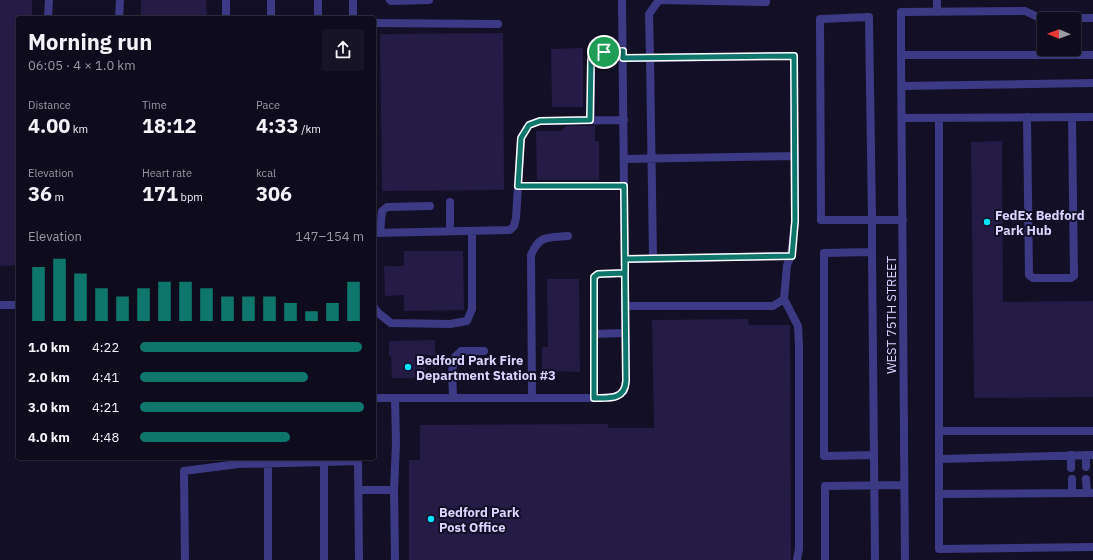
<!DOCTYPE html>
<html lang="en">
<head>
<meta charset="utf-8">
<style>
  body { margin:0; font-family:"IBM Plex Sans",sans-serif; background:#171425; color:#f1f3f6; height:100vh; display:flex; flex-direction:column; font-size:15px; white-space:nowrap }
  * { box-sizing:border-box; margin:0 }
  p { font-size:13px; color:#9b9ba3 }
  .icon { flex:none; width:22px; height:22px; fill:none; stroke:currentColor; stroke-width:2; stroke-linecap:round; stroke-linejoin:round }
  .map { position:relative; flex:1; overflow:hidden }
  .sheet { position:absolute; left:16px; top:16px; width:360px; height:444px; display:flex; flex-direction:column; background:#0e0b1c; border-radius:4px; box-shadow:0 1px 3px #0004,0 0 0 1px #2e2b3b }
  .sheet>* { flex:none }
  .needle { width:26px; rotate:271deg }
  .tools { position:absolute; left:1037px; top:12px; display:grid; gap:8px }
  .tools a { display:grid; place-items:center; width:44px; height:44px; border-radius:4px; background:#0e0b1c; box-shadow:0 1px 3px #0004,0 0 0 1px #2e2b3b; font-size:20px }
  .pin { position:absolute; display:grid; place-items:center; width:34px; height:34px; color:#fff; margin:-17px; border:2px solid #fff; border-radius:50%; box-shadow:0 1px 4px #0007 }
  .round { display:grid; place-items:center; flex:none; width:42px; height:42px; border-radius:4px; background:#171425 }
  .head { display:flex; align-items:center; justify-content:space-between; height:68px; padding:0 12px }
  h1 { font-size:22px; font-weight:700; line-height:30px }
  .figures { display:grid; grid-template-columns:repeat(3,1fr); gap:6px; height:68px; padding:4px 12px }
  .figures div { display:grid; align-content:center }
  .figures b { font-size:20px; font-weight:700 }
  .figures small { font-size:11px; font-weight:400 }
  .figures p { font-size:11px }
  .chart { height:112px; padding:8px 12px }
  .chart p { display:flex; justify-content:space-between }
  .chart svg { width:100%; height:72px; margin-top:4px; stroke:#0f766e; stroke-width:6 }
  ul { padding:0 12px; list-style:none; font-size:13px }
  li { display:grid; grid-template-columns:64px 48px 1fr; align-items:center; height:30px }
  li i { height:10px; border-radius:5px; background:#0f766e }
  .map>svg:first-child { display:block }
</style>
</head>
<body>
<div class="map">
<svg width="1093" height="560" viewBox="0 0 1093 560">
  <rect width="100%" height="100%" fill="#130f26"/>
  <!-- building -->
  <path fill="#241b47" d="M0,0h32v18h-14v247l-18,1z
    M141,0h65l1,18h-66z
    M503,33l1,157 -122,1 -2,-157z
    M583,48v59h-31l-1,-58z
    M566,126h29v15h4v39h-62l-1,-49h25z
    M1002,141l1,161 90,-1v96l-119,1 -3,-256z
    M404,251h59l1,59 -60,1v-16l-19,1 -1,-30h20z
    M547,279h32l1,93 -38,-1v-24h6z
    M748,319l1,6h41l1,235h-382v-100h11v-35l188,-1v4h46l-2,-108z
    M435,340v16l-10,-1 1,23h-34l-1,-22h-2v-15z"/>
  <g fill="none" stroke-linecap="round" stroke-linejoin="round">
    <!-- minor -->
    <path stroke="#3d3a85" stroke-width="8" d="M226,0v18
      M271,0v18
      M353,0v18
      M390,0l1,1 38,-1
      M659,0l-10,14 1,44 144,-2 1,165 -4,35
      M660,0l106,2v-2
      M937,0v12
      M48,18l1,-18
      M119,18l1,-18
      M318,18v-18
      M374,23l124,1
      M901,55v-43l124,-1 15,7h53
      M623,58h27l3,200
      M902,86l191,-3
      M1027,117l2,158 4,3h38l3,-2 -2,-159
      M902,118l191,-1
      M939,118v313h154
      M591,120v-59l1,-6 31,-4
      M624,159l171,-3
      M518,186h106
      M450,231v-29
      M374,233l136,-3 4,-4 2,-8 5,-80 8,-13 11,-4 84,-1
      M380,233l2,-22 5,-4 43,-1
      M872,252l-48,1v203l50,-1
      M625,259l166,-3 -4,9 -3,34 14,27 1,20v203l-2,11
      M0,305h18
      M625,306h148l11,-7
      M374,307l3,5 14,11 59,1 17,-3 5,-12v-78
      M594,334l31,-1
      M374,398h233l8,-1 9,-6 2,-10 -4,-381
      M453,398l-1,-27 3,-14 6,-6h23
      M532,398l-1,-143c9,-21 17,-17 37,-19
      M594,398v-121l4,-3 27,-1
      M939,431v118l154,-2
      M1071,455v13
      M1086,455v12
      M358,458l1,102
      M939,459l154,-4
      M324,462l34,-1
      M268,463v97
      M1072,479v14
      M1086,479l1,14
      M359,490h35l1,70
      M394,490l2,-47 -1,-45
      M939,494l154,-1
      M185,560l-1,-89 54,-7 86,-2v98
      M825,560v-74l79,-1
      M875,560l-3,-308v-32l-3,-203 -49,2 1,201h82
      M905,560l-4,-505h192"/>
  </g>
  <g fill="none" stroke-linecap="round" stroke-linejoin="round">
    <defs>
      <path id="route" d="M604,52l-12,3 -1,5 -1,60 -50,1 -11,4 -8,13 -3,48h106c1,65 1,130 2,195 -1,19 -17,17 -32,17v-121l4,-3 27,-1v-14l167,-3 3,-35 -1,-165 -171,2v-7l-19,1"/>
    </defs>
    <!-- route casing -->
    <use href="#route" stroke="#fff" stroke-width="8"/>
    <!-- route -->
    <use href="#route" stroke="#0f766e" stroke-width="5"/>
  </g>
  <!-- markers -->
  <g fill="#00e5ff" stroke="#130f26" stroke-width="1.5">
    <circle cx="987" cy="222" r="4"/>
    <circle cx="408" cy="367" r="4"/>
    <circle cx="431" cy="519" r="4"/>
  </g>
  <g text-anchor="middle" stroke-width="4" stroke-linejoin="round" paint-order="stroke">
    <!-- poi labels -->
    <g font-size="13" font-weight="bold" fill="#d9d4ff" stroke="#130f26" text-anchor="start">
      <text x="995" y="220">FedEx Bedford<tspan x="995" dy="15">Park Hub</tspan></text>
      <text x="416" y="365">Bedford Park Fire<tspan x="416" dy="15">Department Station #3</tspan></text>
      <text x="439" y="517">Bedford Park<tspan x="439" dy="15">Post Office</tspan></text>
    </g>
    <!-- street labels -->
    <g font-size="13" fill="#d9d4ff" stroke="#130f26">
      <text transform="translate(891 315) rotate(-90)" y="5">WEST 75TH STREET</text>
    </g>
  </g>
</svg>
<div class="tools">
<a><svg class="needle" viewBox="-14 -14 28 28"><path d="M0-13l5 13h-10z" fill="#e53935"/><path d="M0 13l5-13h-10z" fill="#9b9ba3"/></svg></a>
</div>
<div class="pin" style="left:604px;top:52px;background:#1e9e55"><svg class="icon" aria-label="arrive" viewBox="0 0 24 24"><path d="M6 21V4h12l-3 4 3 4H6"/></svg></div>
<section class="sheet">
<div class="head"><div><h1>Morning run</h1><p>06:05 · 4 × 1.0 km</p></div><a class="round"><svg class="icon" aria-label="share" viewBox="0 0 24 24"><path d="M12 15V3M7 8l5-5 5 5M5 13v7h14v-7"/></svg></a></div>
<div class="figures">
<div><p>Distance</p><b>4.00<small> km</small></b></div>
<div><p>Time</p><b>18:12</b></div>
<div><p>Pace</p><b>4:33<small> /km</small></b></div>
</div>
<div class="figures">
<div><p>Elevation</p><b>36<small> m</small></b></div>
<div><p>Heart rate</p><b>171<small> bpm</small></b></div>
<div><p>kcal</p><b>306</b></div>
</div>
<div class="chart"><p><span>Elevation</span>147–154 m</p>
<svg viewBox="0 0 160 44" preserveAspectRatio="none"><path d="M5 44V11M15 44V6M25 44V15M35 44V24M45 44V29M55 44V24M65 44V20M75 44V20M85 44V24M95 44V29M105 44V29M115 44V29M125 44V33M135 44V38M145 44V33M155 44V20"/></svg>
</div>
<ul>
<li><b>1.0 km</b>4:22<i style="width:99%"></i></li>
<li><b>2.0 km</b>4:41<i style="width:75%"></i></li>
<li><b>3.0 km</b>4:21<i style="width:100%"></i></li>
<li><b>4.0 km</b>4:48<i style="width:67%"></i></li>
</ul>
</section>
</div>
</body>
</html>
